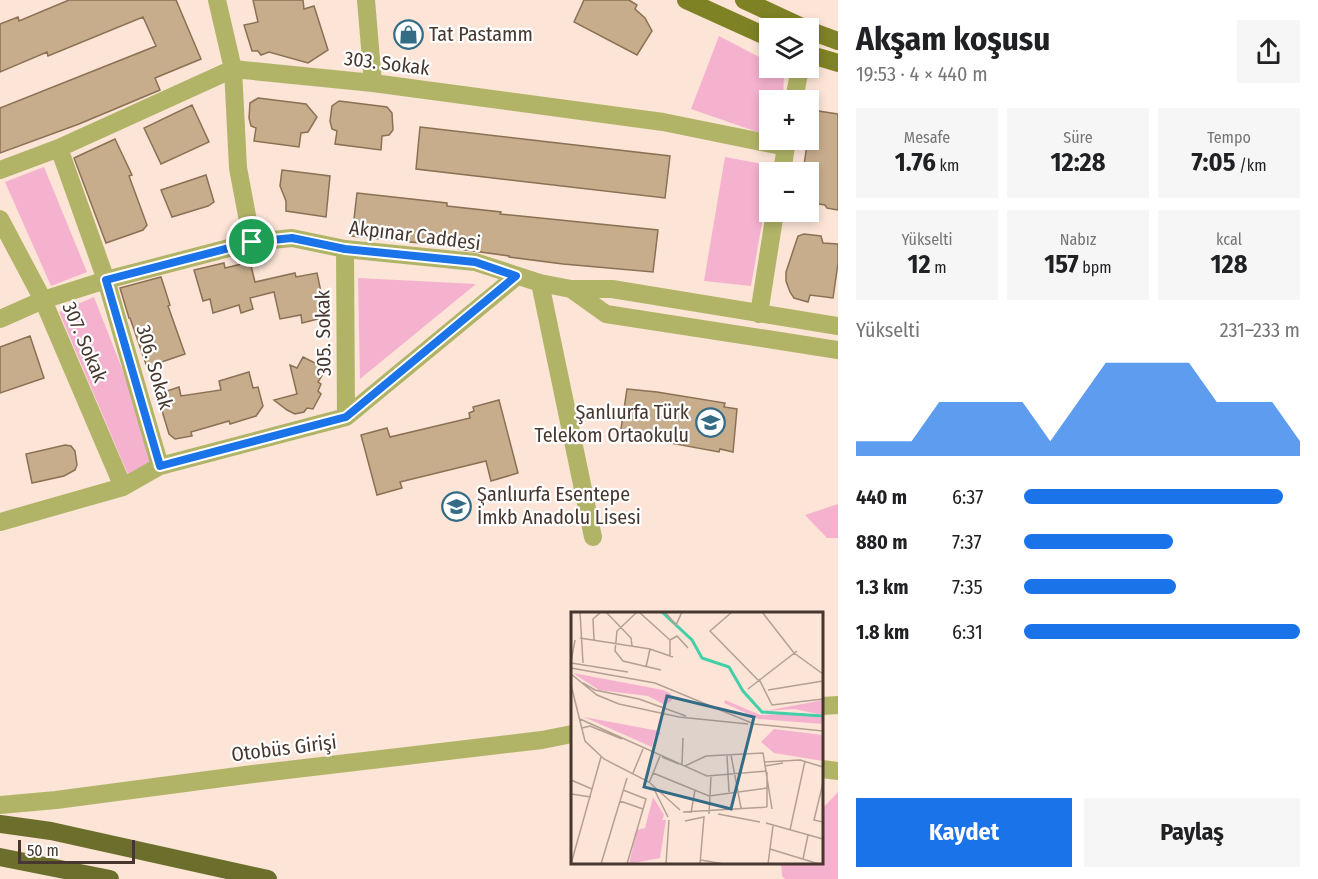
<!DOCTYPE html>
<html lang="tr">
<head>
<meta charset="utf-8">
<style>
  body { margin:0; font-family:"Fira Sans Condensed",sans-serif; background:#f6f6f6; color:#202124; height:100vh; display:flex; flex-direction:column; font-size:22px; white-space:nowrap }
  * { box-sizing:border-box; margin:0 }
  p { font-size:20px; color:#757577 }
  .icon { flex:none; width:33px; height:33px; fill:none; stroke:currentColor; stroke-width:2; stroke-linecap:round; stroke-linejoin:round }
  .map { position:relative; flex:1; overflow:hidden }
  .panel { display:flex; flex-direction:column; background:#fff; width:480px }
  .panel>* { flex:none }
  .tools { position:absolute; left:759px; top:18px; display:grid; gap:12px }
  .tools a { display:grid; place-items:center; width:60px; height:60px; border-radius:0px; background:#fff; box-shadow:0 3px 9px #0003; font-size:30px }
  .scale { position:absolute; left:18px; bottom:15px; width:117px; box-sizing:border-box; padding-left:6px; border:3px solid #47372e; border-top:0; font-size:16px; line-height:21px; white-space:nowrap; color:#47372e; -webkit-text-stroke:4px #fff; paint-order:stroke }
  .pin { position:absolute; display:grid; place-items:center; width:51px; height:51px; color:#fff; margin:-26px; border:3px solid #fff; border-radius:50%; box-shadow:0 2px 6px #0007 }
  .round { display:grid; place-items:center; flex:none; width:63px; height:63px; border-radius:0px; background:#f6f6f6 }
  .summary { display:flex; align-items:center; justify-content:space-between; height:102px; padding:0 18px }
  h1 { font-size:33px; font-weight:700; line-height:45px }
  .figures { display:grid; grid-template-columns:repeat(3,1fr); gap:9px; height:102px; padding:6px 18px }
  .figures div { display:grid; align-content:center; border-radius:0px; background:#f6f6f6; text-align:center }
  .figures b { font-size:26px; font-weight:700 }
  .figures small { font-size:16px; font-weight:400 }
  .figures p { font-size:16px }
  .chart { height:168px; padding:12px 18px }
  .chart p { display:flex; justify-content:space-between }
  .chart svg { width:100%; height:108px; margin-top:6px; fill:#1a73e8; opacity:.7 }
  .action { display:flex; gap:12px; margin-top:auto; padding:12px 18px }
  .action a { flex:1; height:69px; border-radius:0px; background:#1a73e8; color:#fff; font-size:24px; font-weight:700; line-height:69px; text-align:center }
  .action a+a { background:#f6f6f6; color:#202124 }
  ul { padding:0 18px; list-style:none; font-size:20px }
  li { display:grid; grid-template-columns:96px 72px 1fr; align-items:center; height:45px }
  li i { height:15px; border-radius:8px; background:#1a73e8 }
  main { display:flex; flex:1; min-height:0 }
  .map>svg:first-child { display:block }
</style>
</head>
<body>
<main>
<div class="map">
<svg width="838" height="879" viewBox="0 0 838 879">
  <rect width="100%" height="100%" fill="#fce4d7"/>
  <!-- green -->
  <path fill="#f5b2cf" d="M719,36l50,26 1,6h8l6,6 -1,26h-13l-1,36 -78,-27z
    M725,157l48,9 -2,6h-1l-1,11 -18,103 -47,-5z
    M44,167l43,105 -36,14 -46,-104z
    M358,278l118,6 -116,95z
    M94,297l66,169 -31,11 -70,-165z
    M838,504v34h-11l-22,-23z
    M838,792v87h-53l-3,-3 -1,-13 41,-1v-53z"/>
  <!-- building -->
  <path fill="#c8ad8d" stroke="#8a7153" stroke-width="1.5" d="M69,0h107l25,59 -46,19 5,12 -81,34 -79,29v-45l156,-62 -13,-29 -95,39 -1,-4 -47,20v-48l18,-7 1,4z
    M253,0h50l1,9 10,-3 14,44 -20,13 -39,-11 -8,3 -3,-4h-6l-8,-26 14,-3z
    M584,0h45l8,5 -2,4 10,9 7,13 -15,24 -63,-33z
    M258,98l48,6 11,13 -9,15 -7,1 -2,14 -45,-6 2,-13 -5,-2 -2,-8 1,-15z
    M339,101l48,6 5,6 1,17 -4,5 -7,1 -1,14 -46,-6 2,-13 -5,-2 -2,-8 2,-15z
    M192,105l17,37 -48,22 -17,-36z
    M812,110l26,4v96l-11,-2 -2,-3 -17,-3v-30h-5z
    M420,127l250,29 -5,42 -249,-29z
    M115,139l17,36 -3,1 18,49 -4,5 -37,13 -32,-85z
    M282,170l48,6 -4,41 -40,-6v-10l-6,-15z
    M206,175l8,27 -6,4 -36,11 -11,-27z
    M357,193l90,10v3l54,6 -1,2 158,16 -5,42 -90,-8 -54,-7v-1l-50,-7v-2l-107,-11z
    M804,234l17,2 2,7 15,1v19l-5,35 -23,-3 -2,7 -14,-4 -4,-6 -4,-11v-9l12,-36z
    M250,262l5,20 40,-9 1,4 21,-4 7,33 -5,1 3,11 -20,5 -1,-8 -21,4 -6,-27 -24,6 3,11 -12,4 -2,-8 -26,8 -3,-14 -7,2 -9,-31 30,-7 1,5z
    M161,277l9,28 -2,1 17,48 -38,13 -17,-49h-1l-9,-30z
    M30,336l14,42 -44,15v-46z
    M303,357l16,8 4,9 -5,8 3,2 -3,7 3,3 -8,15 -6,-1 -3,4 -9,2 -8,-4 -13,-10 23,-6 -7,-29 7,3z
    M249,372l4,16 5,-1 5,19 -7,10 -26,8 -1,-3 -38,11 1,4 -17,3 -6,-5 -9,-30 3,-2 -2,-9 18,-6 2,9 40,-6 -2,-9z
    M627,389l30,3 68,11 -1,4 13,2 -4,43 -13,-3 -1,3 -87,-16 1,-5 -12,-2z
    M499,400l19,73 -27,8 -5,-20 -86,21 2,6 -25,7 -16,-60 26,-7 3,9 80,-19 -1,-5 5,-2 -1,-4z
    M65,445l6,1 4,5 2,14 -2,5 -11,6 -32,7 -6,-29z"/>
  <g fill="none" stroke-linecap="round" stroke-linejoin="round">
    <!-- minor -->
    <path stroke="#b1b467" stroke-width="18" d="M217,0l16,69 5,99 14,74
      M366,0l7,83
      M794,100l6,-32
      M59,148l47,132 54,186
      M0,170l59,-22 174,-79 140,14 290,39 123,25
      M782,172l5,-32
      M0,219l43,81 80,187
      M345,249l1,168
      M540,283l53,254
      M571,289l35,25 232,36
      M759,314l16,-102
      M0,319l43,-19 63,-20 146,-38 40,-4 53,11 130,13 65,21 31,6h41l226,37
      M0,522l123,-35 37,-21 186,-49 171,-141
      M822,706l16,-1
      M822,769l16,2
      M0,805l56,-5 197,-26 289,-34 30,-6"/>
    <!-- major -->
    <path stroke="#7f8224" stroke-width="18" d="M686,0l84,38
      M744,0l60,28
      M808,30l30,11
      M808,54l30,9"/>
    <!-- highway -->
    <path stroke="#6c6f2c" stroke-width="18" d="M0,824l51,7 217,48
      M0,857l110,22"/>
  </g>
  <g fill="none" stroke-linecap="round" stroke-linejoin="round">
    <defs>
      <path id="route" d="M292,238l53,11 130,13 41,14 -170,141 -186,49 -54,-186 146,-38z"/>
    </defs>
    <!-- route casing -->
    <use href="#route" stroke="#fff" stroke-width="12"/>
    <!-- route -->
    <use href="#route" stroke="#1a73e8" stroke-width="8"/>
  </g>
  <!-- icons -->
  <defs>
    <symbol id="shop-ring" viewBox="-11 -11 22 22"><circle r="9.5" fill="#fff" stroke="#346c86" stroke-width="1.5"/><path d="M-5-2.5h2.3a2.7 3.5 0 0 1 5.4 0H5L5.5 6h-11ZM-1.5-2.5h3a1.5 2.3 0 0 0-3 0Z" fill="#346c86"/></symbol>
    <symbol id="school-ring" viewBox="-11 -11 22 22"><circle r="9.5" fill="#fff" stroke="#346c86" stroke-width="1.5"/><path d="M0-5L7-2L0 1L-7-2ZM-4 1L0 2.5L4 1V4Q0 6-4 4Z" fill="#346c86"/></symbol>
  </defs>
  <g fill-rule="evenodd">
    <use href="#shop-ring" x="392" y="18" width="33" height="33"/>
    <use href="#school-ring" x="694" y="406" width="33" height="33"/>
    <use href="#school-ring" x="440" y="490" width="33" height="33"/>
  </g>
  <g text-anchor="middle" stroke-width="4.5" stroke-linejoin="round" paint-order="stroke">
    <!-- poi labels -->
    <g font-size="20" fill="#47372e" stroke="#fff" text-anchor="start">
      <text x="429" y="41">Tat Pastamm</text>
      <text x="689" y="419" text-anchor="end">Şanlıurfa Türk<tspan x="689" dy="23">Telekom Ortaokulu</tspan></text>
      <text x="477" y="501">Şanlıurfa Esentepe<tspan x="477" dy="23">İmkb Anadolu Lisesi</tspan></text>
    </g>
    <!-- street labels -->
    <g font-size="20" fill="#47372e" stroke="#fff">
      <text transform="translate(387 63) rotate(7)" y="7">303. Sokak</text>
      <text transform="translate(415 235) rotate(7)" y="7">Akpınar Caddesi</text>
      <text transform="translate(323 333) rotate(-91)" y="7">305. Sokak</text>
      <text transform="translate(85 342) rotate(67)" y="7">307. Sokak</text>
      <text transform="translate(155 367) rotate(74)" y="7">306. Sokak</text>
      <text transform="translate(284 748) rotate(-7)" y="7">Otobüs Girişi</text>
    </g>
  </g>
  <!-- overview -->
  <g transform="translate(571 612)">
    <rect width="252" height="252" fill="#fce4d7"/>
    <path d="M2,61l90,17 8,4 1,6 -7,5 -17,-9 -49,-6zM154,88l35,15 43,-2 20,5v6l-64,-5 -35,-16zM252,88v15l-29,-6 -29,2zM13,105l75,14 2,3 -6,1 -3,12zM203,117l49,6v26l-49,-8 -13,-11zM82,185l11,18 -2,5h4l-6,38 -31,6 8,-34 8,-2z" fill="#f5b2cf"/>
    <path fill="none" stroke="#45cfa9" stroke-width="3" d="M91,0l30,28 10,18 27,9 14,24 19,21 61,4"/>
    <path fill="none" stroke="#b49f93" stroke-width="1.5" d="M9,0l3,51M35,0l25,26 1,8M66,0l-20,19 -2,20 8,10 38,9M68,0l31,28v16M94,0l11,13 6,-13M161,0l-22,19 48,49M191,0l32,41 29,21M9,26l70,11 23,8M23,28l-1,-21 8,-7M99,28l7,-4 11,12M0,50l4,-22M0,51l57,9M75,55l4,-18M0,56l84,15 99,41 69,7M0,62l26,21 22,9 60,13 69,7M188,67l13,26 51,-6M12,71l12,7 44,9 47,17M0,73l14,56 19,18 45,23 31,28M177,77l49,-38M197,78l55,-9M9,107l127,57 60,-5M11,116l8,-2 32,13M160,143l10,53M156,144l2,36M91,145l17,7M194,150l35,-2 23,7M111,153l1,-27M114,154l21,-10 57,-3 9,56M194,154l18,-3M196,160v35M62,161l10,-24M82,161l56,23 58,-8M0,168l21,9M78,171l11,-27M252,171l-9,37 9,2M52,178l23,9 -19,65M84,179l13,26M0,182l20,3M49,189l23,8M112,200l84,-5M120,201l4,-23M138,202l2,-37M147,202l42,8M114,209l19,-4 -4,47M195,211l57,16M219,218l15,-69M199,237l49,15M232,247l5,-24M130,248l23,4M0,252l30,-107M30,252l26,-86M95,252l3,-44M197,252l5,-38"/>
    <path fill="#346c86" fill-opacity="0.15" stroke="#346c86" stroke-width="3" d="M96,84l87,21 -23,92 -87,-22z"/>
    <rect width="252" height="252" fill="none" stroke="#47372e" stroke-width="3"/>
  </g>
</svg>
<div class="tools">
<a><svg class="icon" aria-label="layers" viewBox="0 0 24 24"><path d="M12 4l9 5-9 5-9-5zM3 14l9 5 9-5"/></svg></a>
<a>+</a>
<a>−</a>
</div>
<div class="scale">50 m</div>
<div class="pin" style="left:252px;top:242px;background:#1e9e55"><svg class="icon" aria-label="arrive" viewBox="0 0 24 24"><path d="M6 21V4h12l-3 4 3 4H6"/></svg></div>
</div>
<section class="panel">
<div class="summary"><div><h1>Akşam koşusu</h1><p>19:53 · 4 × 440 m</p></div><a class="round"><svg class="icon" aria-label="share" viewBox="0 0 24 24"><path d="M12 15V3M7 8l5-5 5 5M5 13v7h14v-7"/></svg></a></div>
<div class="figures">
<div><p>Mesafe</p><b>1.76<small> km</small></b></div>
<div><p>Süre</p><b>12:28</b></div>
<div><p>Tempo</p><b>7:05<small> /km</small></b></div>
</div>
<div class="figures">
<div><p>Yükselti</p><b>12<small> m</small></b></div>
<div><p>Nabız</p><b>157<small> bpm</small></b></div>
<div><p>kcal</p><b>128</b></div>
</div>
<div class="chart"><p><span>Yükselti</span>231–233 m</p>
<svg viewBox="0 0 160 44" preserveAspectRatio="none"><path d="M0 44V38L10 38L20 38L30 22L40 22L50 22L60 22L70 38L80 22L90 6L100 6L110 6L120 6L130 22L140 22L150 22L160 38V44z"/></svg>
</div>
<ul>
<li><b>440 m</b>6:37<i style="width:94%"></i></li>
<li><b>880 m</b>7:37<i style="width:54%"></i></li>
<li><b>1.3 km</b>7:35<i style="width:55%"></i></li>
<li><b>1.8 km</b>6:31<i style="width:100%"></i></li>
</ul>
<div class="action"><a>Kaydet</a><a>Paylaş</a></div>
</section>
</main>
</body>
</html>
